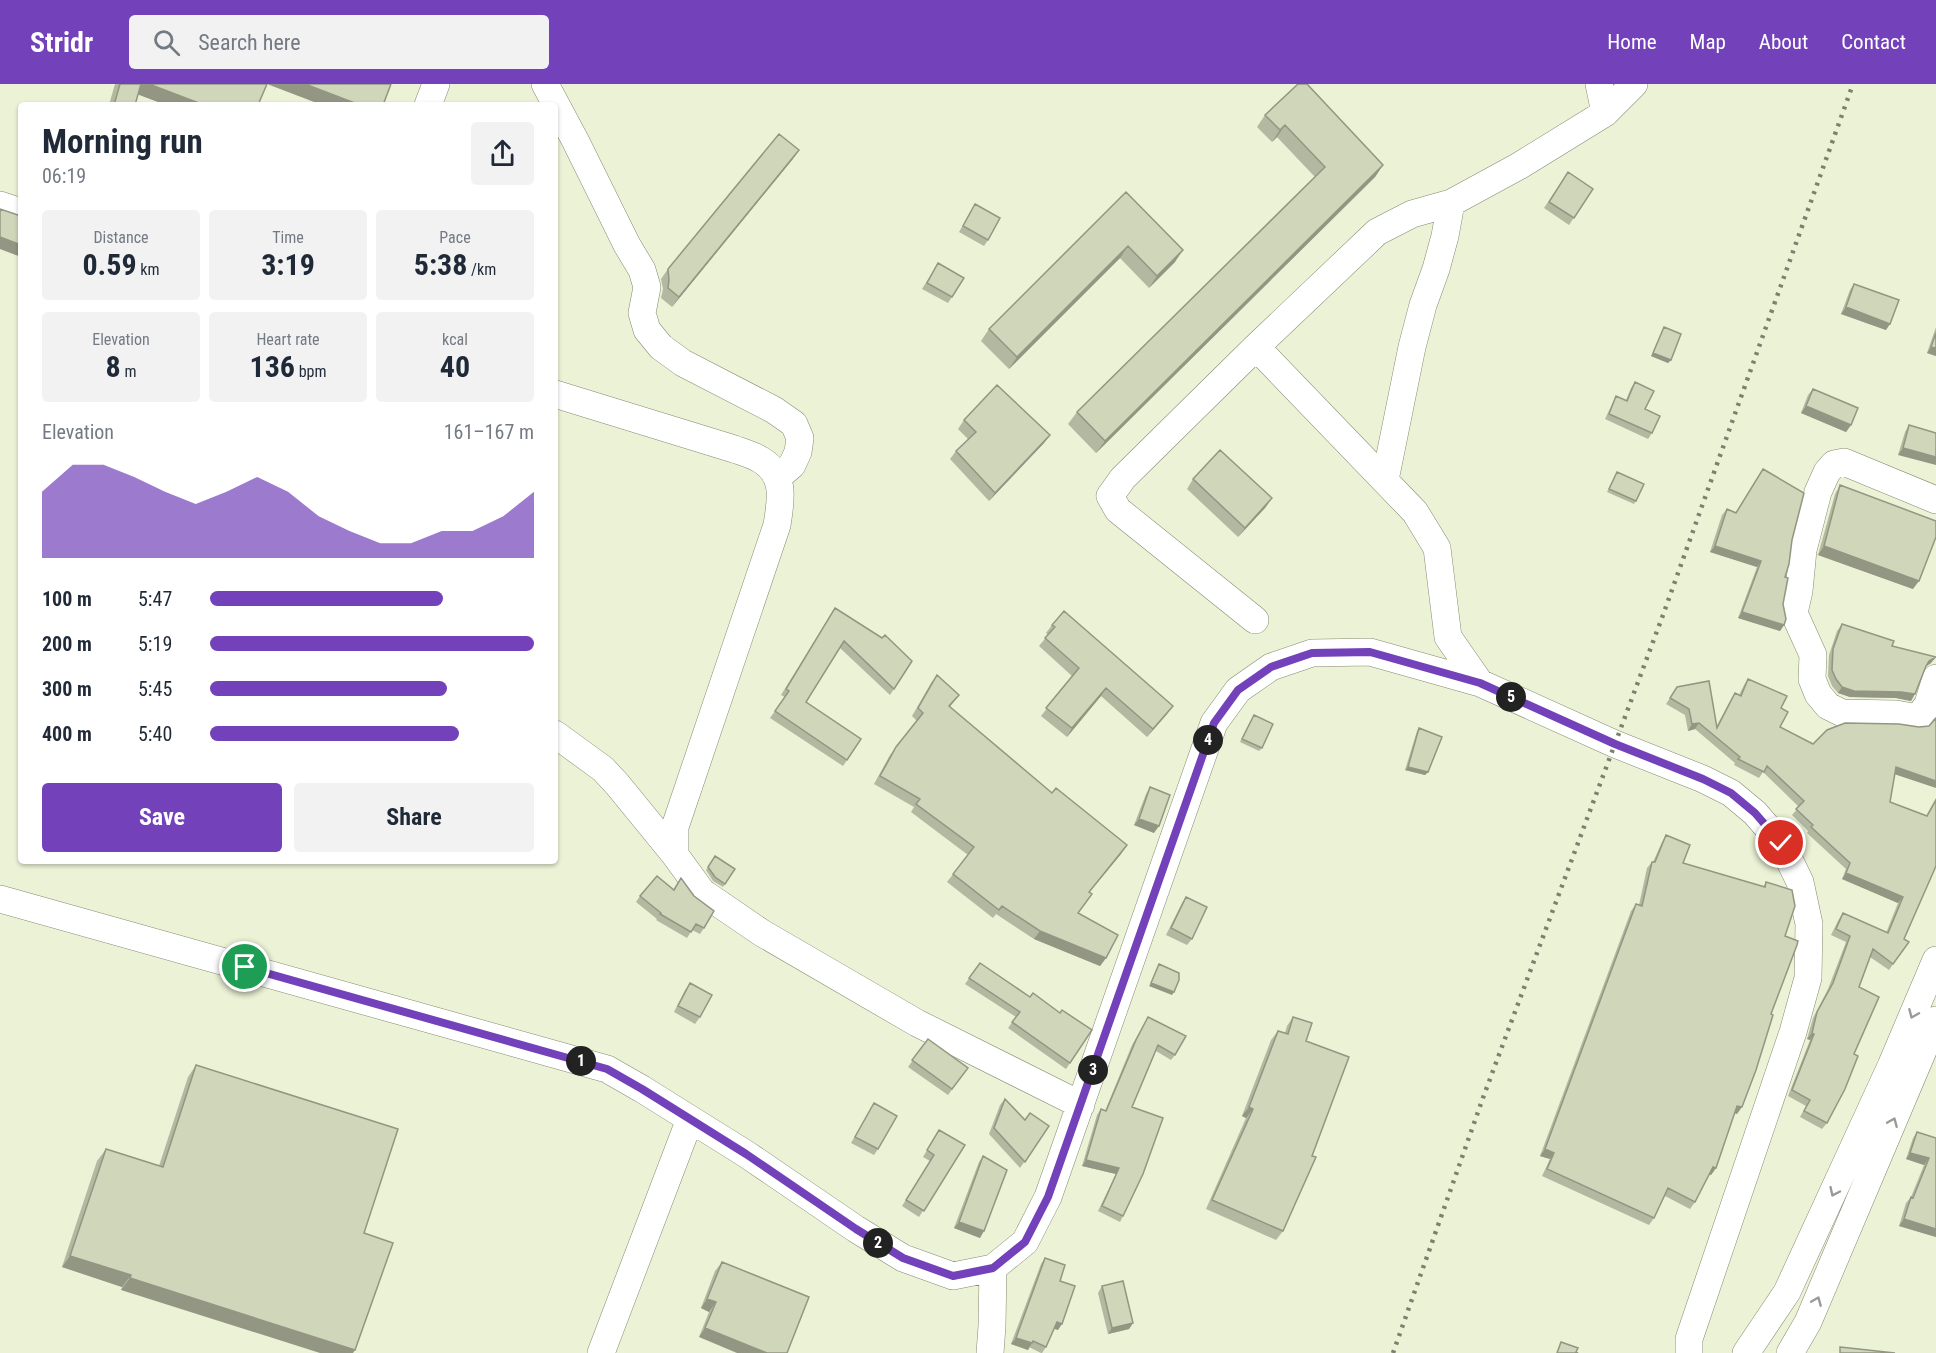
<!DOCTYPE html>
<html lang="en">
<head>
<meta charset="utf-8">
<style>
  body { margin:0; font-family:"Roboto Condensed",sans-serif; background:#f2f2f3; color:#1f2937; height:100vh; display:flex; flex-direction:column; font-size:22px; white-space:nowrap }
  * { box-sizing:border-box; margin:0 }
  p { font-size:20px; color:#747a83 }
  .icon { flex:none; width:33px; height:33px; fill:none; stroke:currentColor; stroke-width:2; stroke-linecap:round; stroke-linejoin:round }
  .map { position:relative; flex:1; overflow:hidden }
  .side { position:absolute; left:18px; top:18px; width:540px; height:762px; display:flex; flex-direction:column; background:#fff; border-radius:6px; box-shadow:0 2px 4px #0004 }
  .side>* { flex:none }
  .pin { position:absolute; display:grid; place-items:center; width:51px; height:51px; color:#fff; margin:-26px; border:3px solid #fff; border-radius:50%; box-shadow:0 2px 6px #0007 }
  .km { position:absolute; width:30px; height:30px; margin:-15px; border-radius:50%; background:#222; color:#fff; font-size:16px; line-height:30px; text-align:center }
  .round { display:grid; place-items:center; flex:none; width:63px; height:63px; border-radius:6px; background:#f2f2f3 }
  .head { display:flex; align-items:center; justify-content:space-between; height:102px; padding:0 24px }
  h1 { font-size:33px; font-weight:700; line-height:45px }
  .metrics { display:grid; grid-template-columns:repeat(3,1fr); gap:9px; height:102px; padding:6px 24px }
  .metrics div { display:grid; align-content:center; border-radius:6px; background:#f2f2f3; text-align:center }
  .metrics b { font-size:30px; font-weight:700 }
  .metrics small { font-size:16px; font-weight:400 }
  .metrics p { font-size:16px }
  .chart { height:168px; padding:12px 24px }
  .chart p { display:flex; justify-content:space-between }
  .chart svg { width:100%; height:108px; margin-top:6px; fill:#7342ba; opacity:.7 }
  .button { display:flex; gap:12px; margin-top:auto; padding:12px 24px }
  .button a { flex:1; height:69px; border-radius:6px; background:#7342ba; color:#fff; font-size:24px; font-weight:700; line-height:69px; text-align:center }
  .button a+a { background:#f2f2f3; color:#1f2937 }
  ul { padding:0 24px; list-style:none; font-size:20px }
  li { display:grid; grid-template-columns:96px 72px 1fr; align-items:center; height:45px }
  li i { height:15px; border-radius:8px; background:#7342ba }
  header { display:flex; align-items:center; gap:36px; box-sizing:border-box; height:84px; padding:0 30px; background:#7342ba; color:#fff }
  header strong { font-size:28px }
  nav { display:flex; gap:33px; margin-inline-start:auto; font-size:21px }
  .search { width:420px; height:54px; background:#f2f2f3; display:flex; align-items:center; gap:15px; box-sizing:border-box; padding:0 21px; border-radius:6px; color:#747a83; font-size:22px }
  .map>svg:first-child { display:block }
</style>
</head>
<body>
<header>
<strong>Stridr</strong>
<div class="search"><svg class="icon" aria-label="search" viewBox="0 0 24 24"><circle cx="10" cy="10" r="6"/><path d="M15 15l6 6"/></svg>Search here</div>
<nav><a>Home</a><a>Map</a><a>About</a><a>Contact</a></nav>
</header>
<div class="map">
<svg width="1936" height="1269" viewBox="0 0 1936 1269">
  <rect width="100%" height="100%" fill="#ebf2d6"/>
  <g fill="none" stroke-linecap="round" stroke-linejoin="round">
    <defs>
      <path id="minor" d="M545,0l30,56 52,105 15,25 5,17 -5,26 5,17 14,17 22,16 91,47 20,14 6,14 -2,14 -6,13 -14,12
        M1599,0l6,29
        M428,21l8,-21
        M0,121l21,7
        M1256,263l159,165 22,36 11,89 32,46
        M555,310l179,55c8,3 19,6 27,11 25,15 20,40 16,65l-102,302v28l27,37 60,41 155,90 164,82
        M1385,396l27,-133 11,-42 13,-36 9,-33 6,-33
        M1936,416l-92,-38 -10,2 -7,8 -9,20 -15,58 -4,41 -5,22 19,42 -1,24 6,15 10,12 14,7 54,1 22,4 10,-14 8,1
        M1255,536l-137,-110 -8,-14 13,-18 133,-131 121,-115 35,-18 39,-11 68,-37 86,-53 29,-29
        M1928,620l8,-26
        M555,650l48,35 14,15 58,71
        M0,815l607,170 35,20 104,65 110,75 47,29 50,18 40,-8 32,-26 23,-45 166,-474 24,-33 33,-23 41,-14 58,-1 110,31 135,61 88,35 28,14 24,20 26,30 19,39 9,42 -1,54 -15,54 -104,307v14
        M601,1269l89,-234
        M990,1269l2,-27 1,-58
        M1746,1269l41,-61 104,-226 45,-106
        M1790,1269l18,-31 128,-302"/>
    </defs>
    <!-- minor casing -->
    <use href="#minor" stroke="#858b71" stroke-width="28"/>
    <!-- minor -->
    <use href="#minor" stroke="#fff" stroke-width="27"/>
    <!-- rail -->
    <path stroke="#7c806e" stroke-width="4.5" stroke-dasharray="3 6" stroke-linecap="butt" d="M1393,1269l91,-258 179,-480 190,-531"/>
  </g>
  <!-- wall -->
  <path fill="#b3b8a0" d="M115,0h152l-101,21 -28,-11 -3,11h-26z
    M1265,31l118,50 -8,12 -279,276 -28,-29 9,-12 238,-235 -38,-40 -5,5 -15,-15z
    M799,66l-7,10 -120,147 -11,-9 2,-9 -2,-10 7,-10z
    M1568,88l25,17 -24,36 -25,-17z
    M1126,108l49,70 -26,26 -29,-30 -111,111 -28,-28 8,-12z
    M975,120l13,36 -4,6 -25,-14z
    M938,179l14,34 -4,6 -26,-14z
    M1854,200l32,46 -45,-16 9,-24z
    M1664,243l7,33 -3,3 -17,-7z
    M1936,243v29l-9,-3z
    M1635,298l10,27 7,24 -4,6 -43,-20 8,-17 3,-6 10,4 5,-12z
    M1813,305l38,36 -5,7 -45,-19 7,-18z
    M964,336l86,15 -6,8 -55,58 -39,-42 6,-8 12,-12 -10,-10z
    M1909,341l27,8 -38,22 7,-23z
    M1763,385l29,71 -7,37 -2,27 1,21 -4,6 -42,-13 19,-51 -47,-15 12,-37 5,-6 9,3z
    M1617,388l19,29 -2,3 -27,-12z
    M1193,395l79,19 -7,10 -27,29 -51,-48z
    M1840,401l73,104 -95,-34 17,-61z
    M835,524l77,53 -22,34 -50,-47 -34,54 55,37 -18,27 -73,-48 15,-21 -4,-2z
    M1842,540l89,39 -5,3 -15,35 -15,-3 -46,-1 -12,-4 -6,-7 -4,-10 1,-21 8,-24z
    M1052,541l115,89 -20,23 -46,-41 -34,41 -26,-21 31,-40 -33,-30 9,-11 -2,-2z
    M937,591l22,20 -9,12 171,147 -32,38 -11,21 28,45 -6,8 -66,-27 -38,-25 -3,4 -46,-36 21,-27 -57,-43 3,-5 -40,-23 16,-29 27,-34 -5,-5 19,-33z
    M1748,595l33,29 -1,19 33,17 81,30 -4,28 36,14 10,-18v68l-32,73 5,3 -20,28 -19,-13 -11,30 -5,67 -27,69 -5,6 -22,-12 6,-11 -18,-10 22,-56 -3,-1 6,-21 15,-29 18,-47 -15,-7 8,-16 4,-6 43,20 12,-30 -56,-24 4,-10 -39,-36 1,-2 -16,-16 7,-8 -36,-35 -4,6 -25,-13 1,-2 -40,-34 -7,2 -3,-16 -19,-11 11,-17 39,40 15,-28 4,-6 4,2 5,-10z
    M1254,631l8,33 -3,3 -19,-9z
    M1419,644l9,44 -3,3 -20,-5 12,-39z
    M1150,703l4,46 -20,-8 12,-31z
    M1666,751l17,28 80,24 3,-5 19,54 -14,78 -34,100 -3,-1 -18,55 -5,7 -2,-1 -14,28 -5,7 -25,-13 -11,22 -5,7 -107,-49 8,-17 -10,-3 91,-245 5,-7 3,1 8,-37 5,-6h1l9,-20z
    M715,772l20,13 -12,18 -10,-6 -7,-11z
    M681,794l23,50 -4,6 -8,-4 -5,8 -31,-18 1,-1 -21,-17 4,-6 33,-6z
    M1186,813l6,42 -5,6 -21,-10 16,-32z
    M980,879l50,34 62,33 -26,39 -58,-41 8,-11 -51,-33z
    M690,899l10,34 -5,7 -21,-12 11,-22z
    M1148,933l27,38 -4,5 -15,-9 -24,56 -9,109 -3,6 -22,-11 18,-37 -34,-8 15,-51 4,-6 4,2 27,-66z
    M1293,933l13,24 -23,190 -7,9 -70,-31 40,-91 -4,-2 29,-76 7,-9 7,2 2,-7z
    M928,955l40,29 -20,27 -40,-28z
    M196,981l168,168 -243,57 1,-3 -60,-20 35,-106 9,-12 53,17 29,-89z
    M1005,1015l20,21 24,6 -29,42 -31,-34 11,-29z
    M874,1019l4,46 -4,6 -23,-12z
    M939,1046l26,15 -46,72 -17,-11 28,-45 -7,-4z
    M1917,1048l19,6v99l-37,-11 7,-23 5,-6 13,-32 -18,-6 7,-21z
    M983,1072l-3,82 -26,-10 25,-66z
    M1045,1174l15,23 -2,49 -4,-1 -8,18 -4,6h-1l-12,-6 -1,3 -17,-6 30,-80z
    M722,1178l87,35 -110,40 10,-25 -8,-4 14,-37z
    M1102,1202l31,37 -4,6 -21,5 -10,-41z"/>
  <!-- shaded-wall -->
  <path fill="#929682" d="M140,0h9l55,21h-38l-32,-12z
    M267,0h38l55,21h-38z
    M1285,41l-8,12 -5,5 8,-12z
    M799,66l-7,10 -120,147 7,-10z
    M1383,81l-8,12 -279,276 9,-12z
    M0,153l21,8v12l-21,-8z
    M1128,162l-8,12 -111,111 8,-12z
    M1183,166l-8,12 -26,26 8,-12z
    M1846,223l44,17 -4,6 -45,-16z
    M1931,263l5,1v8l-9,-3z
    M1653,269l18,7 -3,3 -17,-7z
    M1806,322l45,19 -5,7 -45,-19z
    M1050,351l-6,8 -55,58 6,-8z
    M1903,364l33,9v8l-38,-10z
    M1272,414l-7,10 -27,29 7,-9z
    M1715,462l46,15 -4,6 -47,-15z
    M1824,462l95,35 -6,8 -95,-34z
    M1742,528l42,13 -4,6 -42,-13z
    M1936,573l-5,6 -6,4 4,-6z
    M1842,603l59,5 14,2 -4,7 -15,-3 -46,-1 -12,-4z
    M1106,604l-5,8 -34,41 5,-9z
    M1173,622l-6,8 -20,23 6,-8z
    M1699,639l-4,6 -7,2 4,-7z
    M1408,683l20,5 -3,3 -20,-5z
    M1896,683l40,14v7l-45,-15z
    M1139,735l20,7 -5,7 -20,-8z
    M1127,761l-6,9 -38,46 6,-8z
    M1846,789l57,24 -5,6 -56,-24z
    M1040,847l66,27 -6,8 -66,-27z
    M1151,899l23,9 -2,3 -23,-9z
    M1812,949l2,1 -4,6 -3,-1z
    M1737,1022l5,1 -5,7 -5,-2z
    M1249,1023l4,2 -7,9 -4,-2z
    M1545,1065l9,4 -4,6 -10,-3z
    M1910,1069l19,5 -5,7 -18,-6z
    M1086,1076l33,8 -3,6 -34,-8z
    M1713,1083l3,1 -5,7 -3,-1z
    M1904,1135l32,10v8l-37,-11z
    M959,1138l25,9 -4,7 -26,-10z
    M70,1172l61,19 -9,12 -60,-20z
    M130,1194l225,72 -2,3h-33l-199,-63z
    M707,1215l9,3 -7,10 -8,-4z
    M1057,1238l5,2 -4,6 -5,-2z
    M1133,1239l-4,6 -21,5 4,-6z
    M705,1244l62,25h-30l-38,-16z
    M1016,1254l16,5 -4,7 -17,-6z"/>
  <!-- building -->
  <path fill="#d0d6ba" stroke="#929682" stroke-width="1.5" d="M120,0h21l-6,21h-21z
    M149,0h118l-9,21h-54z
    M305,0h86l-8,21h-23z
    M1298,0h9l76,81 -278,276 -28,-29 248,-245 -40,-42 -5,5 -15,-15z
    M779,50l20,16 -120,147 -11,-9 1,-8 -1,-11z
    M1568,88l25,17 -19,29 -25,-16z
    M1126,108l57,58 -26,26 -29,-30 -111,111 -28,-28z
    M975,120l25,14 -12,22 -25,-14z
    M0,125l21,7v29l-21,-8z
    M938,179l26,15 -12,19 -25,-14z
    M1854,200l45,16 -9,24 -44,-17z
    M1664,243l17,7 -10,26 -18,-7z
    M1936,249v15l-5,-1z
    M1635,298l19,9 -9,18 15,7 -8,17 -43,-19 7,-18 11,5z
    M997,301l53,50 -55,58 -39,-42 20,-19 -12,-12z
    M1813,305l45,19 -7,17 -45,-19z
    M1909,341l27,8v24l-33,-9z
    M1220,366l52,48 -27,30 -52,-49z
    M1763,385l41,24 -12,47 -3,24 -4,13 3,1 -5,26 3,15 -2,6 -42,-13 19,-51 -46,-15 12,-37 9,4z
    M1617,388l27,12 -8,17 -27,-12z
    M1840,401l96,36v16l-17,44 -95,-35z
    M835,524l47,30 3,-3 27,26 -18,28 -50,-48 -38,61 55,37 -14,21 -72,-49 14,-20 -3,-2z
    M1064,527l109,95 -20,23 -47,-41 -34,40 -26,-20 33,-40 -34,-30 10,-11 -3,-2z
    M1842,540l52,17 -2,5 44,11 -7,4 -3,5 -11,28 -14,-2 -47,-1 -12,-4 -6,-8 -4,-9 1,-21z
    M937,591l22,20 -10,11 103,87 4,-5 71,57 -38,47 3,2 -14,19 40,22 -12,23 -66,-27 -38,-25 -3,4 -46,-36 21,-27 -58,-43 4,-5 -40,-23 16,-29 27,-34 -5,-5z
    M1748,595l39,17 -6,12 7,4 -8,15 33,17 14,-14 18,-7 54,1 20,3 10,-1 7,-8v63l-40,-14 -6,35 37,14 9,-16v66l-32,73 5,3 -16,22 -20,-15 -14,38 20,10 -25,57 4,2 -13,33 -18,34 -23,-12 6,-11 -18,-10 22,-56 -2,-1 5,-21 16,-29 17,-47 -14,-7 7,-16 45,20 15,-36 -57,-24 4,-10 -39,-36 2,-2 -17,-16 8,-8 -37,-35 -3,6 -26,-13 2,-2 -41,-34 -7,1 -3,-15 -19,-11 7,-11 32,-6 8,47 18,-35 6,3z
    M1254,631l19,9 -11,24 -20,-9z
    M1419,644l23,9 -14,35 -20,-5z
    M1150,703l20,8 -11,31 -20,-7z
    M1666,751l24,10 -7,18 82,24 1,-5 26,8 3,16 -10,30 13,5 -1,4 -26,69 2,1 -17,55 -14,37 -5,-1 -21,62 -3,-1 -18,35 -27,-14 -14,30 -107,-49 7,-16 -9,-4 91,-245 6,2 10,-44h3z
    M715,772l20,13 -10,15 -10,-7 -7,-10z
    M657,792l17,14 7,-12 13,18 20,15 -10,17 -8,-4 -5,8 -31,-18 1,-1 -21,-17z
    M1186,813l21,10 -15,32 -21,-11z
    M980,879l50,34 3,-4 27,20 2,-3 30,20 -22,33 -58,-41 8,-10 -51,-34z
    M1159,880l20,9v7l-5,12 -23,-9z
    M690,899l22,12 -12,22 -22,-11z
    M1148,933l38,19 -11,19 -17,-10 -26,62 31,11 -20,56 -20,42 -21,-10 17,-38 -33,-8 15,-51 5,2 30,-71z
    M1293,933l19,6 -6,18 43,16 -37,99 4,1 -33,74 -71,-31 41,-91 -4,-2 29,-76 10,3z
    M928,955l40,29 -16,21 -40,-29z
    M196,981l202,64 -34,104 29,10 -38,107 -225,-72 1,-3 -61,-19 36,-107 57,18z
    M1005,1015l20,21 5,-7 19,13 -24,36 -31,-34z
    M874,1019l23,13 -19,33 -23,-12z
    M939,1046l26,15 -41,66 -18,-11 28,-45 -7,-5z
    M1917,1048l19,6v91l-32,-10 7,-22 2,1 16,-40 -19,-5z
    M983,1072l24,14 -23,61 -25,-9z
    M1045,1174l20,7 -5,16 15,5 -13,38 -5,-2 -11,25 -13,-6 -1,2 -16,-5z
    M722,1178l87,35 -22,56h-20l-62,-25 11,-26 -9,-3z
    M1123,1197l10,42 -21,5 -10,-42z
    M1561,1258l17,6 -2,4 2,1h-21z
    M1840,1263l55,6h-55z"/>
  <!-- one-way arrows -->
  <defs><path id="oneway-chevron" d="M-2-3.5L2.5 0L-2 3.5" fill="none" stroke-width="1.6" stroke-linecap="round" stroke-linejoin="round" transform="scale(1.5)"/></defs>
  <g stroke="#9a9b97">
    <use href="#oneway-chevron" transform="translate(1913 930) rotate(113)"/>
    <use href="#oneway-chevron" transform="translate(1893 1038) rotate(-67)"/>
    <use href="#oneway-chevron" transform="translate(1834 1108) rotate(115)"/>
    <use href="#oneway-chevron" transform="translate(1817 1217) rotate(-67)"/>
  </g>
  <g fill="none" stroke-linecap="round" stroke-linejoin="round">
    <defs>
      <path id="route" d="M245,883l362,102 35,20 104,65 110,75 47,29 50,18 40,-8 32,-26 23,-45 166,-474 24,-33 33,-23 41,-14 58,-1 110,31 135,61 88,35 28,14 24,20 26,30"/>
    </defs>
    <!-- route casing -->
    <use href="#route" stroke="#fff" stroke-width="12"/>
    <!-- route -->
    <use href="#route" stroke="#7342ba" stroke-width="8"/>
  </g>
</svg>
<div class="pin" style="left:245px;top:883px;background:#1e9e55"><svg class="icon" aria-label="arrive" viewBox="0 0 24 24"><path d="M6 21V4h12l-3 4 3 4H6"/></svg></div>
<div class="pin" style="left:1781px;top:759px;background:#d93025"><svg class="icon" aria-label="check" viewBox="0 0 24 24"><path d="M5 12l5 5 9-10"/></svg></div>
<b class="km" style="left:581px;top:977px">1</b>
<b class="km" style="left:878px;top:1159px">2</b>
<b class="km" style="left:1093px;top:986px">3</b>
<b class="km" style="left:1208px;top:656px">4</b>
<b class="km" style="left:1511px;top:613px">5</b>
<section class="side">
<div class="head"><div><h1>Morning run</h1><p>06:19</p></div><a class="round"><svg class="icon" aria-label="share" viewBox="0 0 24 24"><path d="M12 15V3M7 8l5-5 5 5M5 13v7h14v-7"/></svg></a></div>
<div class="metrics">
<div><p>Distance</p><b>0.59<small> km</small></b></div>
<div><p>Time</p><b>3:19</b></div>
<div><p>Pace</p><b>5:38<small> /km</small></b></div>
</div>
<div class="metrics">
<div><p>Elevation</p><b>8<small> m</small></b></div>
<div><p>Heart rate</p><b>136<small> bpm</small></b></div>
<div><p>kcal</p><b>40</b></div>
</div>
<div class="chart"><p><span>Elevation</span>161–167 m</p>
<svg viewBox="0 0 160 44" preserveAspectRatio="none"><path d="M0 44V17L10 6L20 6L30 11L40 17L50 22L60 17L70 11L80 17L90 27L100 33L110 38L120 38L130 33L140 33L150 27L160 17V44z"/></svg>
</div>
<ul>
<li><b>100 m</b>5:47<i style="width:72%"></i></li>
<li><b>200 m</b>5:19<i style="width:100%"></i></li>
<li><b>300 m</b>5:45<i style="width:73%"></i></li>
<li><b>400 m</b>5:40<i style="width:77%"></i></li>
</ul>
<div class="button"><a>Save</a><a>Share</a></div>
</section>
</div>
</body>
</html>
